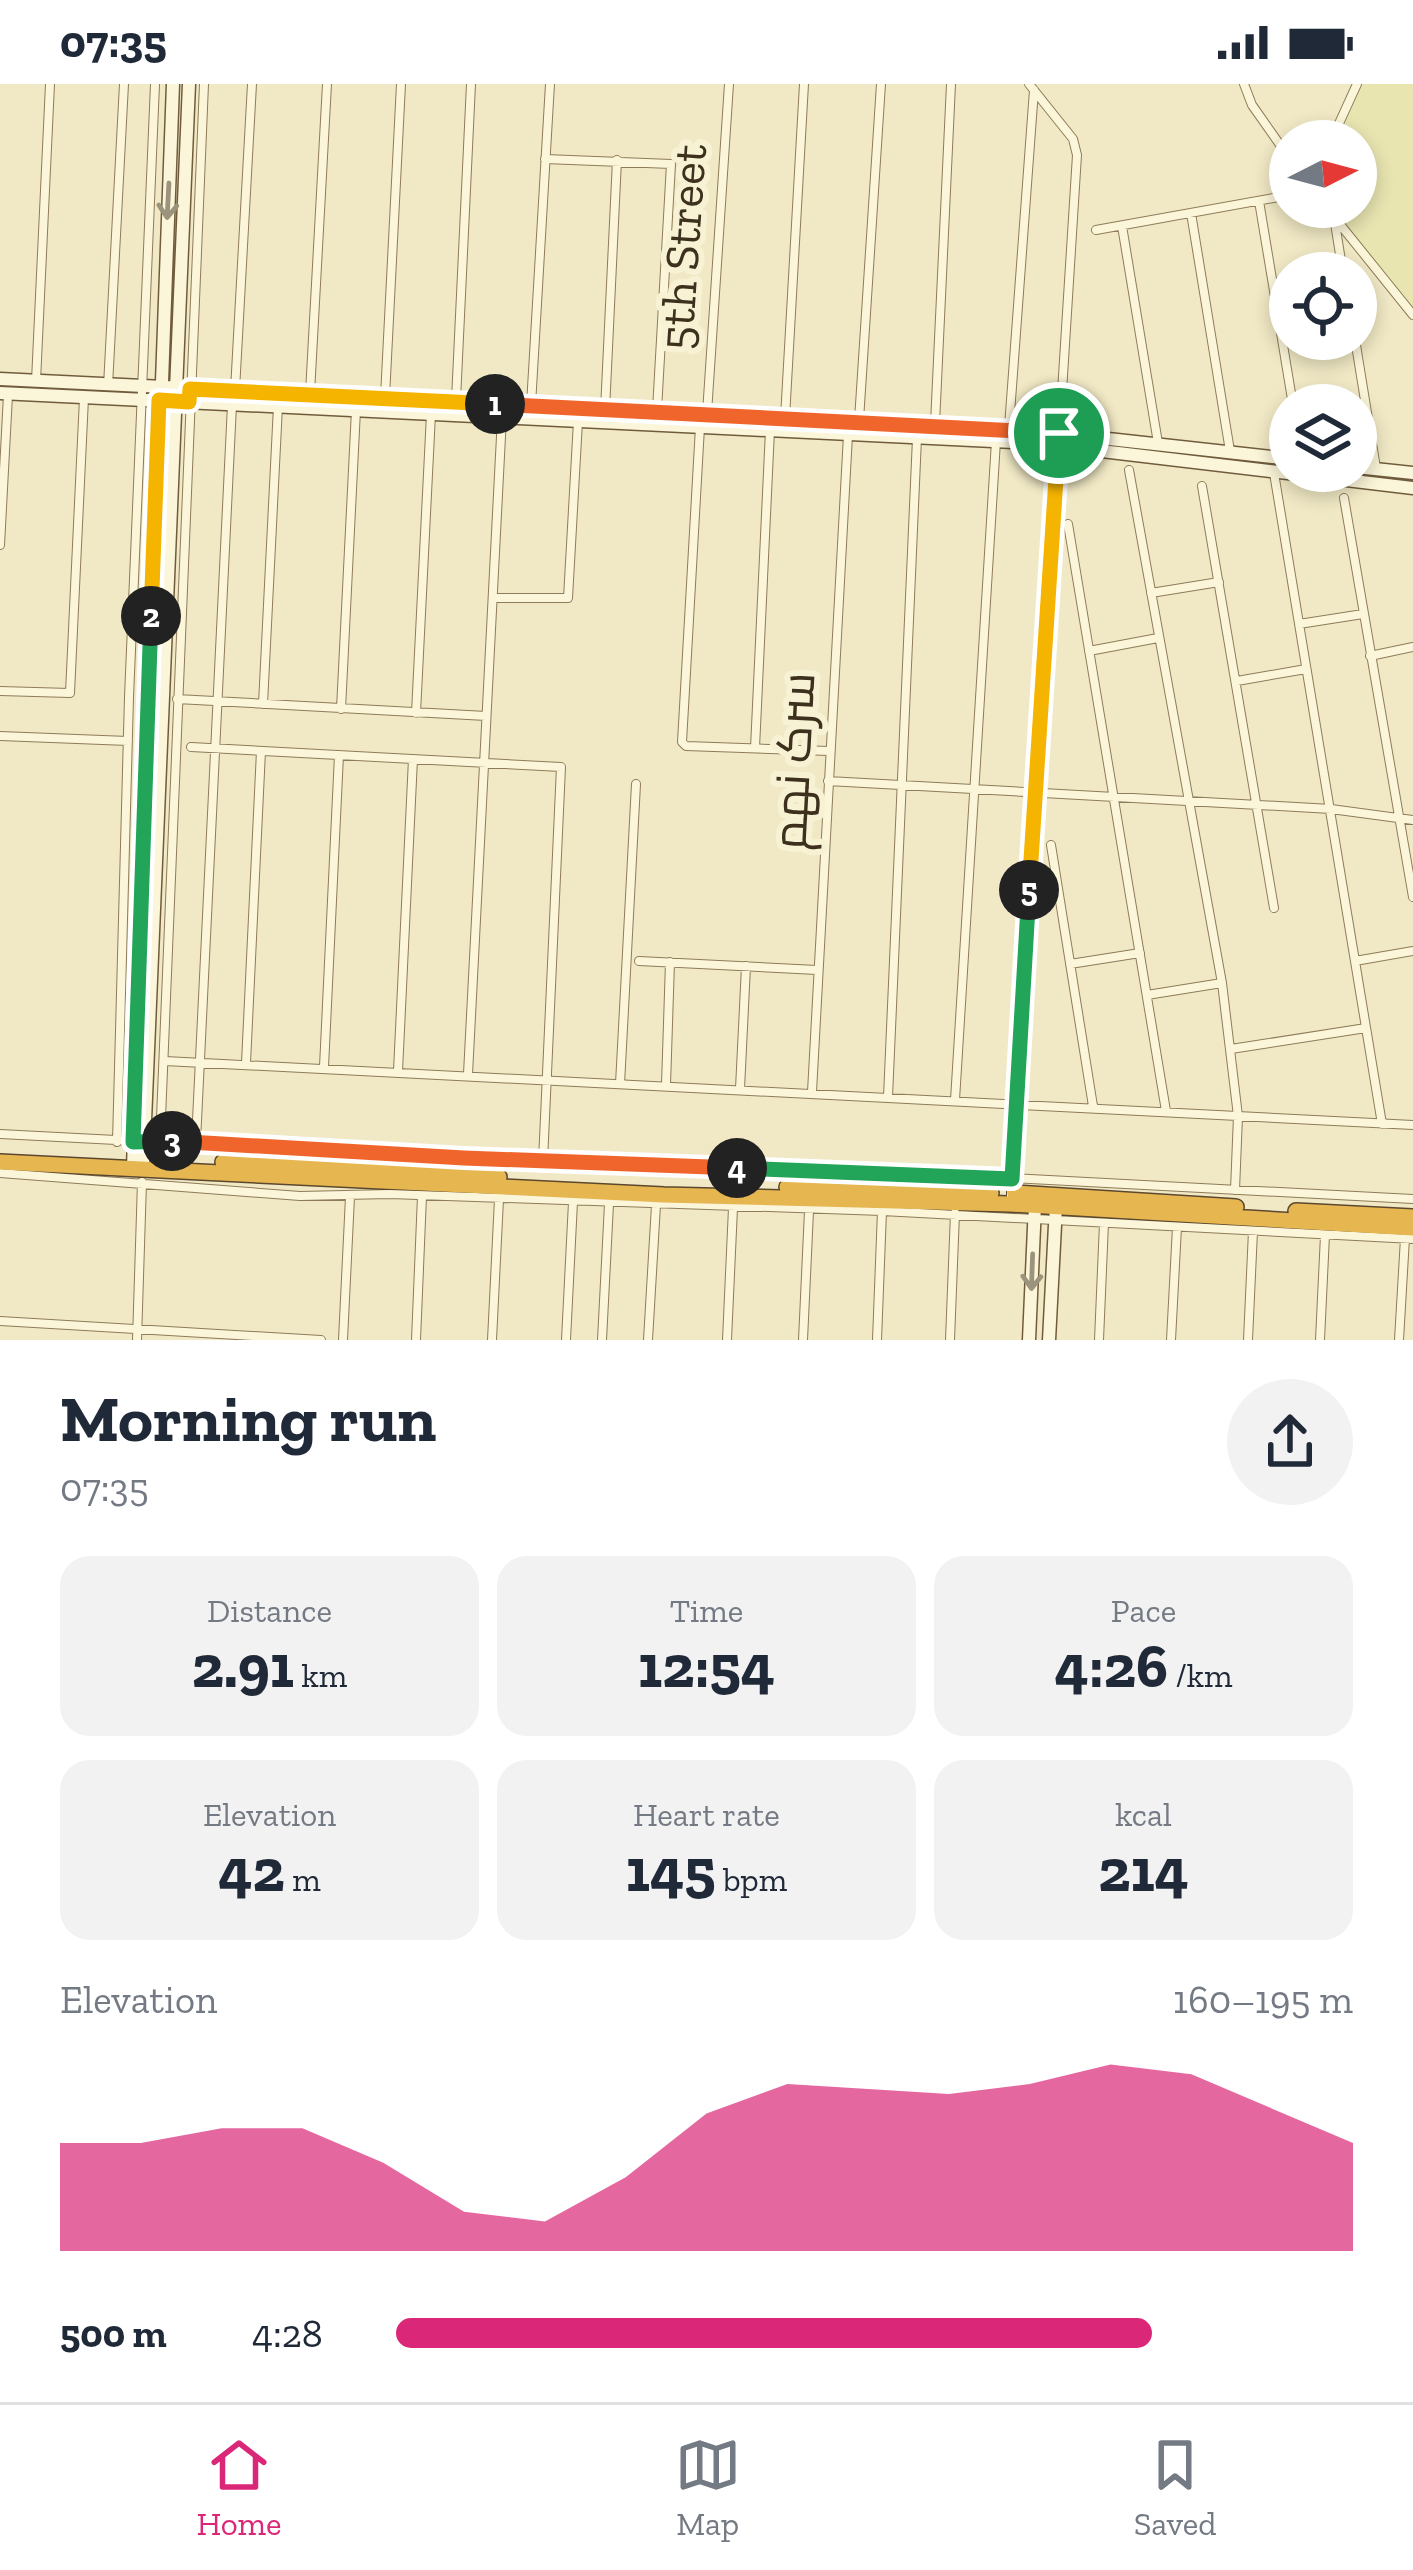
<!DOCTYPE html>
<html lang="en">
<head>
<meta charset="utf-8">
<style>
  body { margin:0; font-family:"Zilla Slab",Cairo,serif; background:#f2f2f3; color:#1f2937; height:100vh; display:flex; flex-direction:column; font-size:45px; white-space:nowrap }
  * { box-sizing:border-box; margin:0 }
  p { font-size:39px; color:#747a83 }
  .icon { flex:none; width:66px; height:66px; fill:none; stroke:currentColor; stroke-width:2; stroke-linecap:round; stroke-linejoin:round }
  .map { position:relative; height:1256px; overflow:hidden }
  .panel { display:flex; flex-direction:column; background:#fff; flex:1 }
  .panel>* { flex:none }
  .needle { width:78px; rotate:84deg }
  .tools { position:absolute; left:1269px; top:36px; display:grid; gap:24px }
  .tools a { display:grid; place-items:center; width:108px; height:108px; border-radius:50%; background:#fff; box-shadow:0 6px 18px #0003; font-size:60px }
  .pin { position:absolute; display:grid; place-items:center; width:102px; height:102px; color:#fff; margin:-51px; border:6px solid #fff; border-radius:50%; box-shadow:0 3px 12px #0007 }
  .km { position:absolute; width:60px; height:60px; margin:-30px; border-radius:50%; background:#222; color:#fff; font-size:33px; line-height:60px; text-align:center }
  .round { display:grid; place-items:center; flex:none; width:126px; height:126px; border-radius:63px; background:#f2f2f3 }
  .headline { display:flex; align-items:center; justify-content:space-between; height:204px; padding:0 60px }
  h1 { font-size:66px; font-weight:700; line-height:90px }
  .figures { display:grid; grid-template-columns:repeat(3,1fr); gap:18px; height:204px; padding:12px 60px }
  .figures div { display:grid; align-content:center; border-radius:30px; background:#f2f2f3; text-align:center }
  .figures b { font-size:60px; font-weight:700 }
  .figures small { font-size:33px; font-weight:400 }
  .figures p { font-size:33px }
  .chart { height:336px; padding:24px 60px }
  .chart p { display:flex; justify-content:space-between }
  .chart svg { width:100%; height:216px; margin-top:12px; fill:#db2777; opacity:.7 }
  ul { padding:0 60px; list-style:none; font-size:39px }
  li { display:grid; grid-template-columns:192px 144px 1fr; align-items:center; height:90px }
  li i { height:30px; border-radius:15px; background:#db2777 }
  .status { display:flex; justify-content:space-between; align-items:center; height:84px; padding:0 60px; background:#fff; direction:ltr }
  .status svg { height:33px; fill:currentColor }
  .dock { display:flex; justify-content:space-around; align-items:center; height:168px; border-top:3px solid #e0e1e3; background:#fff; font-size:33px; color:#747a83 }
  .dock a { display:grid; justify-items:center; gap:6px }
  .dock .current { color:#db2777 }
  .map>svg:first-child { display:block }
</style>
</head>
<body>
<div class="status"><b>07:35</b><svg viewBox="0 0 49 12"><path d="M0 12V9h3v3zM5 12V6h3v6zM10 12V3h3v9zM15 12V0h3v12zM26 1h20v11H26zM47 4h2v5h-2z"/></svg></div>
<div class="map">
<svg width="1413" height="1256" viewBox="0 0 1413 1256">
  <rect width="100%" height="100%" fill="#f1e9c5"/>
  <!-- farmland -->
  <path fill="#e8e5b1" d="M1357,0h56v231l-87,-108h30v-66h-25z"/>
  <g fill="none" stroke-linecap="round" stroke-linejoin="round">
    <defs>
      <path id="street" d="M1244,0l8,21 38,54
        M1331,57l26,-57
        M545,75l126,5 -14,246
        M1259,117l34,204
        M1326,123l87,108
        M1191,129l39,238
        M1334,133l9,56
        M1122,142l36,217
        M1096,146l194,-35
        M1355,255l21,129
        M36,297l14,-297
        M108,302l16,-302
        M235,306l17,-306
        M310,309l17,-309
        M385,313l16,-313
        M456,316l15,-316
        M531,321l19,-321
        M605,326l12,-250
        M707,329l22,-329
        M785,334l19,-334
        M859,336l22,-336
        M935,340l16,-340
        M700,343l-18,315 4,4 143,5
        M1009,343l25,-337
        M1129,386l93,513 16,133 -3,74
        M1274,389l108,651
        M1202,402l72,422
        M1344,414l69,399
        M1068,440l98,587
        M0,461l8,-150
        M1151,509l68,-11
        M493,514h75l10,-177
        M1299,540l64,-10
        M1089,567l69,-13
        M1370,572l43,-9
        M1237,597l69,-12
        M0,607l70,2 14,-295
        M177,615l309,17
        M263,620l15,-298
        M341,625l15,-299
        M416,629l15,-299
        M0,652l128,5
        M191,663l370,20 -18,394
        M755,664l15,-318
        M828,697l503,28 82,11
        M1051,761l42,261
        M639,877l178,9
        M1355,877l58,-10
        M1070,880l70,-11
        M1147,911l75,-12
        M1231,965l135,-21
        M165,977l1248,64
        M246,979l15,-312
        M324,983l15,-312
        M398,987l15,-312
        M468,990l34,-657
        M620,1000l16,-300
        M666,1001l4,-123
        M740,1005l6,-123
        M812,1008l36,-657
        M888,1013l29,-659
        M955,1016l41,-659
        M0,1050l464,24 430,14 519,27
        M196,1057l36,-736
        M117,1058l12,-445 26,-613
        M160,1058l44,-1058
        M0,1089l300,23 90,-2 492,17 531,28
        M1011,1112l66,-1041 -4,-16 -44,-55
        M0,1237l321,19
        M137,1256l5,-158
        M343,1256l7,-143
        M416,1256l6,-144
        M492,1256l7,-141
        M566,1256l7,-138
        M602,1256l7,-136
        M648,1256l8,-135
        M727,1256l6,-132
        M803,1256l6,-129
        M877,1256l5,-129
        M950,1256l5,-127
        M1099,1256l5,-117
        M1171,1256l6,-113
        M1248,1256l5,-109
        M1320,1256l5,-105
        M1399,1256l6,-102"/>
      <path id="secondary" d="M0,295l1009,49 281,31
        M0,309l1034,50 379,45
        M1356,383l57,6
        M133,1083l40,-1083
        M143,1084l46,-1084
        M1029,1256l6,-135
        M1049,1256l7,-134"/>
      <path id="highway" d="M0,1078l664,33 346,9 403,24
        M223,1078l276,15
        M787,1103l204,6
        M1015,1109l221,14
        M1296,1127l117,6"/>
    </defs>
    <!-- street casing -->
    <use href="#street" stroke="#8e7b59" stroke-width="10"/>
    <!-- secondary casing -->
    <use href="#secondary" stroke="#705c3c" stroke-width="15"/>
    <!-- highway casing -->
    <use href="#highway" stroke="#5c482e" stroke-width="18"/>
    <!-- street -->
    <use href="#street" stroke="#fbf5d9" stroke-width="8"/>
    <!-- secondary -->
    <use href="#secondary" stroke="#fbf5d9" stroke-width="12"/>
    <!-- highway -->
    <use href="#highway" stroke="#e6b651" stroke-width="15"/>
  </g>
  <!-- one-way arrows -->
  <defs><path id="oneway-shaft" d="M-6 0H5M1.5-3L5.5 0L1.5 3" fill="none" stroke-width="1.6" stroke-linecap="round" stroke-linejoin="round" transform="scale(3)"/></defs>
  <g stroke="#9c937c">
    <use href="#oneway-shaft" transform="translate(168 117) rotate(93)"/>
    <use href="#oneway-shaft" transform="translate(1032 1188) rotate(92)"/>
  </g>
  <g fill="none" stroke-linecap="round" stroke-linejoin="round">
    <defs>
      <path id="split-1" d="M495,320l564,29"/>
      <path id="split-2" d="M151,532l8,-216 30,2 1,-13 305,15"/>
      <path id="split-3" d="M151,532l-18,526 39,-1"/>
      <path id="split-4" d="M172,1057l292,17 273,10"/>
      <path id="split-5" d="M737,1084l275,11 17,-289"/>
      <path id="split-6" d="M1029,806l30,-457"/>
    </defs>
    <!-- split-1 casing -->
    <use href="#split-1" stroke="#fff" stroke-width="24"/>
    <!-- split-2 casing -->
    <use href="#split-2" stroke="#fff" stroke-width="24"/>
    <!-- split-3 casing -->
    <use href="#split-3" stroke="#fff" stroke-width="24"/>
    <!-- split-4 casing -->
    <use href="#split-4" stroke="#fff" stroke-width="24"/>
    <!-- split-5 casing -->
    <use href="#split-5" stroke="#fff" stroke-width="24"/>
    <!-- split-6 casing -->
    <use href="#split-6" stroke="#fff" stroke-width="24"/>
    <!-- split-1 -->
    <use href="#split-1" stroke="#f0652b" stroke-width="15"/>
    <!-- split-2 -->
    <use href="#split-2" stroke="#f5b400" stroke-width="15"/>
    <!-- split-3 -->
    <use href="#split-3" stroke="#22a559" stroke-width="15"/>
    <!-- split-4 -->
    <use href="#split-4" stroke="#f0652b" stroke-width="15"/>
    <!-- split-5 -->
    <use href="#split-5" stroke="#22a559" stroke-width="15"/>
    <!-- split-6 -->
    <use href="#split-6" stroke="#f5b400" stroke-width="15"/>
  </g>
  <g text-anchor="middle" stroke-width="12" stroke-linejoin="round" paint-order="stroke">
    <!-- street labels -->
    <g font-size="48" fill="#3d311e" stroke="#f8f2d5">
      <text transform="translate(682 163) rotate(-86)" y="17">5th Street</text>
      <text transform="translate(793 677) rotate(-87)" y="17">سرک نهم</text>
    </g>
  </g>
</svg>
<div class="tools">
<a><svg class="needle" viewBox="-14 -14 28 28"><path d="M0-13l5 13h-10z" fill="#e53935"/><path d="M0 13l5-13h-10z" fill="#747a83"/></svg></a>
<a><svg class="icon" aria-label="locate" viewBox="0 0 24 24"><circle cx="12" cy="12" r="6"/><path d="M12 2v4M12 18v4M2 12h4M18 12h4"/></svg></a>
<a><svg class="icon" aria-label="layers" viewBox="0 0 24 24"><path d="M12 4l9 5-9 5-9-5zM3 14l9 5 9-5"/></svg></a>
</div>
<div class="pin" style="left:1059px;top:349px;background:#1e9e55"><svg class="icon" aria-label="arrive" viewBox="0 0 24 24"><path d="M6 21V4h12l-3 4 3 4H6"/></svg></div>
<b class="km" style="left:495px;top:320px">1</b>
<b class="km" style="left:151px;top:532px">2</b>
<b class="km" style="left:172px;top:1057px">3</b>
<b class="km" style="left:737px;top:1084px">4</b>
<b class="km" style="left:1029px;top:806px">5</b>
</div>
<section class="panel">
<div class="headline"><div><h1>Morning run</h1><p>07:35</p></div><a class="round"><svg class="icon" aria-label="share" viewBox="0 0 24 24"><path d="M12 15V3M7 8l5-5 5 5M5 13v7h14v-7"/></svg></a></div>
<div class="figures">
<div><p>Distance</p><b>2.91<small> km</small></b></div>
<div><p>Time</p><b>12:54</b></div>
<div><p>Pace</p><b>4:26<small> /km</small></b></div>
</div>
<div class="figures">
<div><p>Elevation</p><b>42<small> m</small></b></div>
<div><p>Heart rate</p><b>145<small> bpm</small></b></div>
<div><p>kcal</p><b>214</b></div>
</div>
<div class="chart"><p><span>Elevation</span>160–195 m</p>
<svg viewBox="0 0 160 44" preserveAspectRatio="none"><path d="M0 44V22L10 22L20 19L30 19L40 26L50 36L60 38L70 29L80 16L90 10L100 11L110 12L120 10L130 6L140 8L150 15L160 22V44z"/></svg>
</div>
<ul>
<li><b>500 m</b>4:28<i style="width:79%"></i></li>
</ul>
</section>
<nav class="dock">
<a class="current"><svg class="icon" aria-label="home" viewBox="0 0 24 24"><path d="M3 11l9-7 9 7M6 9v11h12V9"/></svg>Home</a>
<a><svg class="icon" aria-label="map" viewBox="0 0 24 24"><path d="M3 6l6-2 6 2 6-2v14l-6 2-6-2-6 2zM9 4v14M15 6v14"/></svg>Map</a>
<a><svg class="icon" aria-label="saved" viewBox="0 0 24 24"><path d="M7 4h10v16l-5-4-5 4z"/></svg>Saved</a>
</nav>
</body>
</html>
